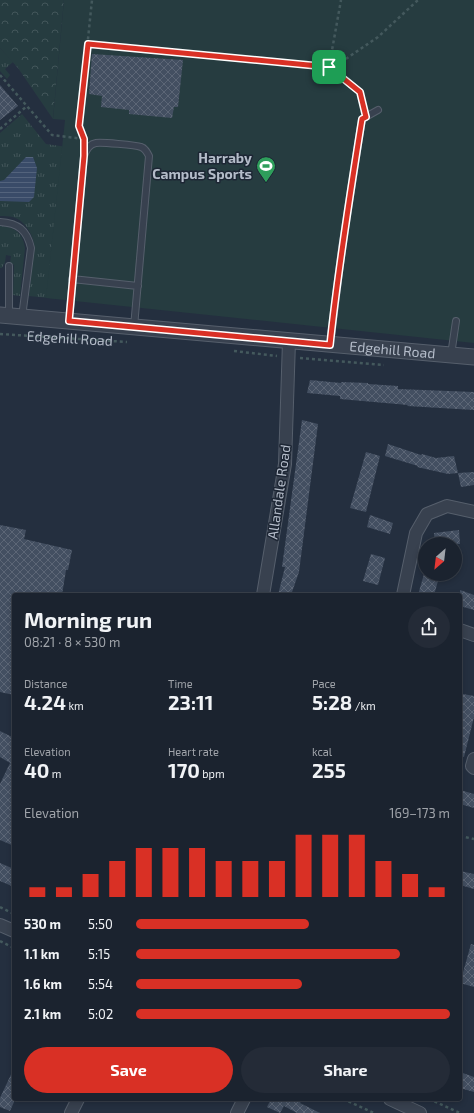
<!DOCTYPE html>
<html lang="en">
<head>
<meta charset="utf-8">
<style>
  body { margin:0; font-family:"Exo 2",sans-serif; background:#242b37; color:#f1f3f6; height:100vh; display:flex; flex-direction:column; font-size:15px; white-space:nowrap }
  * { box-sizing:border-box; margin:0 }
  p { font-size:13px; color:#a0a4aa }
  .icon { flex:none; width:22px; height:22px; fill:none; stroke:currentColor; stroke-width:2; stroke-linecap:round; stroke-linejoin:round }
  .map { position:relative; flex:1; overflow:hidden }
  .details { position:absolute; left:12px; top:593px; width:450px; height:508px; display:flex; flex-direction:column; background:#1b232f; border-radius:4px; box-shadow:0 2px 6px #0003,0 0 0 1px #39404b }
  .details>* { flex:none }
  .needle { width:26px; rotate:208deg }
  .buttons { position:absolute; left:418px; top:537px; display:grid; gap:8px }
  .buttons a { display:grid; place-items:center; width:44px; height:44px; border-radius:50%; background:#1b232f; box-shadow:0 2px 6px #0003,0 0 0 1px #39404b; font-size:20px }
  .pin { position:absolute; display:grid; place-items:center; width:34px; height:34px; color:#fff; margin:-17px; border-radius:8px; box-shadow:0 2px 6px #0006 }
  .round { display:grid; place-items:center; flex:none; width:42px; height:42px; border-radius:21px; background:#242b37 }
  .head { display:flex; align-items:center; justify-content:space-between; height:68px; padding:0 12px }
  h1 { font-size:22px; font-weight:700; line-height:30px }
  .metrics { display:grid; grid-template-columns:repeat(3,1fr); gap:6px; height:68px; padding:4px 12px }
  .metrics div { display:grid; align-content:center }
  .metrics b { font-size:20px; font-weight:700 }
  .metrics small { font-size:11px; font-weight:400 }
  .metrics p { font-size:11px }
  .chart { height:112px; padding:8px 12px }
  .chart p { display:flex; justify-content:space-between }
  .chart svg { width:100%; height:72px; margin-top:4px; stroke:#d93025; stroke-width:6 }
  .cta { display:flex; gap:8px; margin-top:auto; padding:8px 12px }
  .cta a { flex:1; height:46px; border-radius:24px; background:#d93025; color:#fff; font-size:16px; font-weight:700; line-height:46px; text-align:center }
  .cta a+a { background:#242b37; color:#f1f3f6 }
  ul { padding:0 12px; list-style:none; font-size:13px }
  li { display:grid; grid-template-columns:64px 48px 1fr; align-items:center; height:30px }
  li i { height:10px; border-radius:5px; background:#d93025 }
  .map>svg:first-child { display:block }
</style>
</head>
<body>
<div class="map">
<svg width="474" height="1113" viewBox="0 0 474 1113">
  <defs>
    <pattern id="grass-tufts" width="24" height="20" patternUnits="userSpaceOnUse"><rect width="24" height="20" fill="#263c40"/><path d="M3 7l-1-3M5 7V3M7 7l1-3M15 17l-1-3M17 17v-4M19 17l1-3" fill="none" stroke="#43565a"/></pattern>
    <pattern id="park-crowns" width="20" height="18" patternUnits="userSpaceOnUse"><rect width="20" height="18" fill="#263c40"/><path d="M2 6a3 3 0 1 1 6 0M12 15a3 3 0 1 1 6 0" fill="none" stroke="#43565a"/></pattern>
    <pattern id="water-rules" width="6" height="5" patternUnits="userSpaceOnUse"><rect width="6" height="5" fill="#394b68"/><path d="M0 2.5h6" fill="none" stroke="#53637c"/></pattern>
    <pattern id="building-cross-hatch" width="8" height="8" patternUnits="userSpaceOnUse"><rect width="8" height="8" fill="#434f61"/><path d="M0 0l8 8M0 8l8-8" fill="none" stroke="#5c6676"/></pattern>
  </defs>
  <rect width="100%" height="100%" fill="#242f3f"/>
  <!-- grass -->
  <path fill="url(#grass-tufts)" d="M0,48l13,14 -8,7 5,6 -3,4 -7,-8z
    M22,114l24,30 21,3 -8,152 -30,-3 5,-52c-2,-11 -9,-23 -21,-27 -4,-1 -9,-1 -13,-1v-83z
    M0,226c15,1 23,7 25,22l-5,48 -7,-1 1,-30 -4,-2 1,-7 -5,-1 -1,7 -3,6h-2z"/>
  <!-- park -->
  <path fill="url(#park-crowns)" d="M0,0h64l-11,119 -35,-51 -18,-20z"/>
  <!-- pitch -->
  <path fill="#263c40" d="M64,0h410v343l-428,-45 19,-178 -12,-1z"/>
  <!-- water -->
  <path fill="url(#water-rules)" d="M26,157h7l4,11 -3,29 -5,5 -29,-1v-20l4,-1z"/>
  <!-- building -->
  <path fill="url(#building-cross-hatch)" d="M92,54l91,6 -5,47h-4l-2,11 -43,-4v-4l-28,-3 1,-11 -13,-2z
    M0,85l18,21 -18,14z
    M310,380l31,3v-1l27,1v1l30,2v3l76,3v18l-67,-4 1,-1 -68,-6v-3l-33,-3z
    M302,420l16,4 -19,148 -8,23h-13l7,-28h-3z
    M388,444l33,11 1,-1 14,4 18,-2 4,17 -10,1 -31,-7 1,-1 -33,-10z
    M366,452l14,4 -14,56 -16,-4z
    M474,472v13l-13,2 -3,-14z
    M370,515l23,8 -3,11 -23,-7z
    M0,525l26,5 -2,9 48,11 -4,20h-2l-4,25h-48v100l-14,-3z
    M459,530l1,14h-25l-1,-11z
    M371,554l14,4 -7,27 -15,-4z
    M424,574h16l-6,21h-16z
    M460,590l14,5v15l-14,-4z
    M463,694l11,2v21l-10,40 -4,-1v-51z
    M0,731l14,7v108l-14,-6v-56l10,-21 -10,-6z
    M460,790l14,4v14l-14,-4z
    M0,863l14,6v18l-14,-6z
    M460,871l14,3v15l-14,-4z
    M471,944l3,1v42l-14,-4z
    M14,1068v34l-4,9 -10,-4v-9z
    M460,1072l14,5v15l-14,-4z
    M271,1099h32l-3,4 20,10h-23l-13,-7 -4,7 -13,-6z"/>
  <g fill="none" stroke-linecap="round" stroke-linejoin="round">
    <defs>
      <path id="service" d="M0,222c18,1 27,8 31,26l-9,69
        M9,266v49
        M72,279l66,7
        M69,321l15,-165c2,-6 5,-12 12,-13 4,-1 40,2 45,4 4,1 6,5 8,9l-15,171
        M330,345l12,-97 20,-129 16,-9
        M451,355l5,-34"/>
      <path id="minor" d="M263,595l22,-131 4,-123
        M403,595l13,-62 11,-19 20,-8 27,6
        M460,630l14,5
        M474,759l-2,7 2,2
        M0,925l14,6
        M390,1099l30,14
        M71,1113l7,-14
        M237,1113l7,-14"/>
      <g id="tertiary">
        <path id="s2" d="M0,315l474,42"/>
      </g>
    </defs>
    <!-- service casing -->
    <use href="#service" stroke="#565f6c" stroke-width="8"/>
    <!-- minor casing -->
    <use href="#minor" stroke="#565f6c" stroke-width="14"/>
    <!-- tertiary casing -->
    <use href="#tertiary" stroke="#565f6c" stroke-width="17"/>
    <!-- path -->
    <g stroke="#44595d" stroke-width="2.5" stroke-dasharray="3 3" stroke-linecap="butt">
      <path d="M87,44l242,23 31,25 4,17"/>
      <path d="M329,67l12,-67"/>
      <path d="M331,69l47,-32 40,-37"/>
      <path d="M0,75l52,60 32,4"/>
      <path d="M0,129l27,-23"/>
      <path d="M84,140l-5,-14 13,-126"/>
      <path id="s1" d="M0,334l127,8"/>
      <path d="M234,351l43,5"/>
      <path d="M300,358l84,7"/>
      <path d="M460,836l14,3"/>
      <path d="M0,907l14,7"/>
      <path d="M0,941l14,7"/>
      <path d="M343,1099l31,14"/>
      <path d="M429,1099l31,14"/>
    </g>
    <!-- service -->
    <use href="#service" stroke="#38414f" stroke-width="6"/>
    <!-- minor -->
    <use href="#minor" stroke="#38414f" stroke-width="12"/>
    <!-- tertiary -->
    <use href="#tertiary" stroke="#38414f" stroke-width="15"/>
  </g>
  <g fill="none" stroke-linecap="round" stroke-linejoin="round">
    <defs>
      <path id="route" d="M88,44l241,23 31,25 6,25 -4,2c-12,75 -24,150 -32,226l-261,-24 15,-165v-17l-5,-13z"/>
    </defs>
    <!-- route casing -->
    <use href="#route" stroke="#fff" stroke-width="8"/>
    <!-- route -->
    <use href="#route" stroke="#d93025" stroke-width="5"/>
  </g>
  <!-- icons -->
  <defs>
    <symbol id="stadium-pin" viewBox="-11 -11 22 30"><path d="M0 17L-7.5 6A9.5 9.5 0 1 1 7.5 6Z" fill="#2e9e5b" stroke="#1d2634"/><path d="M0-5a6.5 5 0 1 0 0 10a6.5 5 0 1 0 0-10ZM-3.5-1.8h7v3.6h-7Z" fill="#fff"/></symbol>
  </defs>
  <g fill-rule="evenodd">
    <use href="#stadium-pin" x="255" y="155" width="22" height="30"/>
  </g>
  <g text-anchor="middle" stroke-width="3" stroke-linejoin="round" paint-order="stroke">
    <!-- poi labels -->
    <g font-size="14" font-weight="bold" fill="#b4bcc9" stroke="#1d2634" text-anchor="end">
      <text x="252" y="163">Harraby<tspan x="252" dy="16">Campus Sports</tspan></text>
    </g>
    <!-- street labels -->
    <g font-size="14" fill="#b4bcc9" stroke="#1d2634">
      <text dy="5" stroke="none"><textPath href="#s1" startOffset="70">Edgehill Road</textPath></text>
      <text dy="5" stroke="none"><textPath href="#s2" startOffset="394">Edgehill Road</textPath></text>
      <text transform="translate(279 492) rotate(-82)" y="5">Allandale Road</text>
    </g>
  </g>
</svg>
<div class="buttons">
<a><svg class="needle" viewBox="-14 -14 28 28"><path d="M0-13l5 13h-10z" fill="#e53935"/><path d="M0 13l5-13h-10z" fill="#a0a4aa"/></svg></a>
</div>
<div class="pin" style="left:329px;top:67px;background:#1e9e55"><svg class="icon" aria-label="arrive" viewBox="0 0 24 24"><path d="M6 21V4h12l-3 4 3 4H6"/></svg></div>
<section class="details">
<div class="head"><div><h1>Morning run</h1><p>08:21 · 8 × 530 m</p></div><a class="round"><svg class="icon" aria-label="share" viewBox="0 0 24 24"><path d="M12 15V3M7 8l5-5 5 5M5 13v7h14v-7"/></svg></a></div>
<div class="metrics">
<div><p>Distance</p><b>4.24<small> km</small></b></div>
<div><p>Time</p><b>23:11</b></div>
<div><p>Pace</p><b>5:28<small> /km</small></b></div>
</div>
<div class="metrics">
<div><p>Elevation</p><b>40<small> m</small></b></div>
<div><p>Heart rate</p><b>170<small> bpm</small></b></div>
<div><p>kcal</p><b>255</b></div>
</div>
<div class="chart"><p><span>Elevation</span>169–173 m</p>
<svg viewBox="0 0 160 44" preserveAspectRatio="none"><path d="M5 44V38M15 44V38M25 44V30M35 44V22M45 44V14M55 44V14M65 44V14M75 44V22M85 44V22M95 44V22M105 44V6M115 44V6M125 44V6M135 44V22M145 44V30M155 44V38"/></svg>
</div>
<ul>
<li><b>530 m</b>5:50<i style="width:55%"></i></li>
<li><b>1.1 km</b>5:15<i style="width:84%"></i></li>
<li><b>1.6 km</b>5:54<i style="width:53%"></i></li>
<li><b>2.1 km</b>5:02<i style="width:100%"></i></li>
</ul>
<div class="cta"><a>Save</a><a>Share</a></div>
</section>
</div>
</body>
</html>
